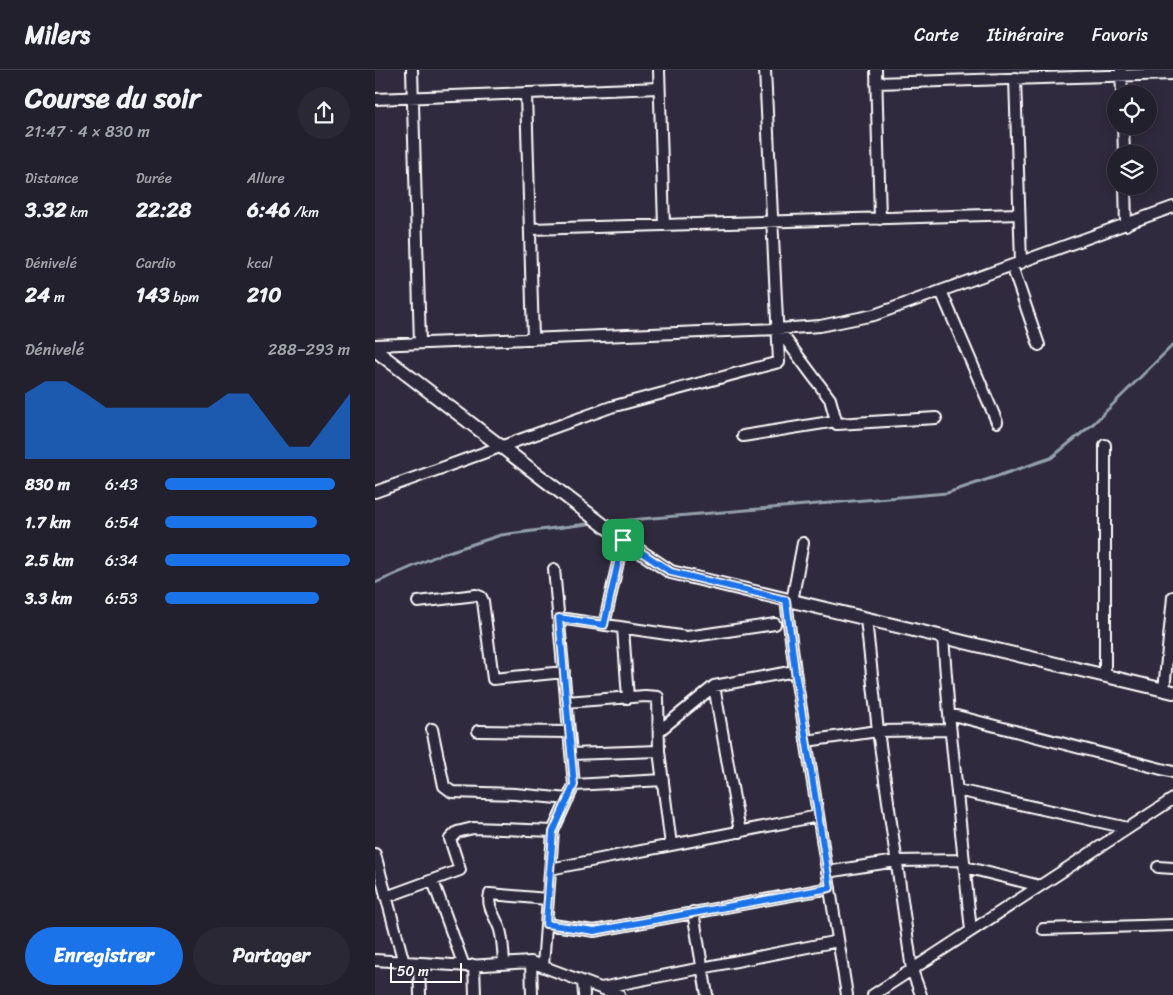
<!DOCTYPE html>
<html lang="fr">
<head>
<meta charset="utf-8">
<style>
  body { margin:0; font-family:Sriracha,sans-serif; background:#2b2836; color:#f1f3f6; height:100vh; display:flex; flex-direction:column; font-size:19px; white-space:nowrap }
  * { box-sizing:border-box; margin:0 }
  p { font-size:16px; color:#a3a3aa }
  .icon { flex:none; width:28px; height:28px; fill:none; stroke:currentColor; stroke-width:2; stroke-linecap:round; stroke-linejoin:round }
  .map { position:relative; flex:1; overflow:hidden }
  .panel { display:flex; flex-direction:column; background:#23202e; width:375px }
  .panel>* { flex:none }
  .controls { position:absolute; left:732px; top:15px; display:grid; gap:10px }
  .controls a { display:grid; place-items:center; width:50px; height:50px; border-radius:50%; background:#23202e; box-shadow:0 2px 12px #0003,0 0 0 1px #403e4a; font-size:25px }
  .scale { position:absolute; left:15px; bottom:12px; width:72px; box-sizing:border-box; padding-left:5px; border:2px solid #fff; border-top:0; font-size:14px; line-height:18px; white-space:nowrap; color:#fff; -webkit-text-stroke:4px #2f2a3d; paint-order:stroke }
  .pin { position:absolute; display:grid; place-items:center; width:42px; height:42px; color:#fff; margin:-21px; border-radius:10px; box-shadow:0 2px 8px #0006 }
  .round { display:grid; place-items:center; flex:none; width:52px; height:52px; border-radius:26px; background:#2b2836 }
  .head { display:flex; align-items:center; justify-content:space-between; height:85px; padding:0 25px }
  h1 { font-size:28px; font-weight:700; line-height:38px }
  .stats { display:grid; grid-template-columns:repeat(3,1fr); gap:8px; height:85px; padding:5px 25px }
  .stats div { display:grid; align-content:center }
  .stats b { font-size:21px; font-weight:700 }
  .stats small { font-size:14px; font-weight:400 }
  .stats p { font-size:14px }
  .chart { height:140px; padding:10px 25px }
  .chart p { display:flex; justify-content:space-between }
  .chart svg { width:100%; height:90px; margin-top:5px; fill:#1a73e8; opacity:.7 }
  .primary-button { display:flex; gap:10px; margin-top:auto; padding:10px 25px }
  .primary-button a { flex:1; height:58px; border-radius:30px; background:#1a73e8; color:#fff; font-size:20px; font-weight:700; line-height:58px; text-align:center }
  .primary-button a+a { background:#2b2836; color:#f1f3f6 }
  ul { padding:0 25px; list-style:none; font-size:16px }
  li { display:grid; grid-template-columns:80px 60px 1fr; align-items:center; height:38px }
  li i { height:12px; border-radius:6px; background:#1a73e8 }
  header { display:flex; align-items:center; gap:30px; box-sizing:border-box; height:70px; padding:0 25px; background:#23202e; border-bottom:1px solid #403e4a }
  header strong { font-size:24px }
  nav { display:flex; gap:28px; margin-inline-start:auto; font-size:18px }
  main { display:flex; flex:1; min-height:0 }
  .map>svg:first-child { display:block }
</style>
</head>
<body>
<header>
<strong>Milers</strong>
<nav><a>Carte</a><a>Itinéraire</a><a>Favoris</a></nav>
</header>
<main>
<section class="panel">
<div class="head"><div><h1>Course du soir</h1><p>21:47 · 4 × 830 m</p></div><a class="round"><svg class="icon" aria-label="share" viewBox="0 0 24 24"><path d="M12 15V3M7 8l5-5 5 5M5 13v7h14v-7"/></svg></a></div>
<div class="stats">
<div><p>Distance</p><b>3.32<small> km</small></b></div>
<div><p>Durée</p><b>22:28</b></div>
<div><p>Allure</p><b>6:46<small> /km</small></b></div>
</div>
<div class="stats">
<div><p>Dénivelé</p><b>24<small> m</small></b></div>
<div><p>Cardio</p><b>143<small> bpm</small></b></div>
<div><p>kcal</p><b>210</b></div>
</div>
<div class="chart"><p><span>Dénivelé</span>288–293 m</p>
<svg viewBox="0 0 160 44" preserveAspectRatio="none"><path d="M0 44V12L10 6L20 6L30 12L40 19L50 19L60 19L70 19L80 19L90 19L100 12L110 12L120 25L130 38L140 38L150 25L160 12V44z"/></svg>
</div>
<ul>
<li><b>830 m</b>6:43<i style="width:92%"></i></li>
<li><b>1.7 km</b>6:54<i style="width:82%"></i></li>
<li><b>2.5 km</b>6:34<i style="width:100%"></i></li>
<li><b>3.3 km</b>6:53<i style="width:83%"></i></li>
</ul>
<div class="primary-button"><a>Enregistrer</a><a>Partager</a></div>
</section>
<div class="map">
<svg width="798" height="925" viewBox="0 0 798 925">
  <rect width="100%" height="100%" fill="#2f2a3d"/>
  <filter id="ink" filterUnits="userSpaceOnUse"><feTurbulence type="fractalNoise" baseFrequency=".02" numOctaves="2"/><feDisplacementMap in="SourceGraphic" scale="10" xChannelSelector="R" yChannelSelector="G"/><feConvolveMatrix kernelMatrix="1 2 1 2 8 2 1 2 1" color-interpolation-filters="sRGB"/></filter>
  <g filter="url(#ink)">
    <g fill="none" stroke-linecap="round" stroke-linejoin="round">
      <!-- stream -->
      <path stroke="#93a1ac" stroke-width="3" d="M231,452l341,-29 104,-35 43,-35 79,-78
        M0,513l64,-28 62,-20 94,-12"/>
      <defs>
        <path id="minor" d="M37,0l8,273
          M284,0l5,155
          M501,0l4,149
          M746,0l1,24
          M640,8l6,185
          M501,13l297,-9
          M151,23l7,246
          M0,29l284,-11
          M748,56l1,28
          M750,116l1,39
          M155,159l489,-15
          M637,196l27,79
          M566,221l56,131
          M403,259l52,70 7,25 99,-6
          M0,275l403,-16 42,-3 54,-11 299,-108
          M368,366l93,-15
          M730,375v230
          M0,422l236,-85 168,-45 -14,-292
          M411,530l9,71 52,324
          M417,531l11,-58
          M43,532l58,-7 5,2 2,4 10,78 71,-7
          M184,548l128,19 88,-13
          M491,549l12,112 34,239 9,25
          M229,555l19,-85
          M248,558l5,70
          M568,567l6,77 22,217
          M339,616l26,146
          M789,620l9,-93
          M191,632l79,-6 13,1 1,54 12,94
          M574,644l224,58
          M57,659l12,57 8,6 63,2 53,5
          M103,661l91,1
          M284,661l55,-45 81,-15
          M431,671l72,-10 72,-1
          M196,684l88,-3
          M199,715l89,-5
          M582,720l171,38
          M0,784l29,109
          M590,797l75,19
          M783,797l15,1
          M175,799l268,-53
          M452,802l69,-11 68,-1
          M58,811l31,85
          M11,827l74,-27 -10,-31 7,-7 16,-4 80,3
          M318,842l14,83
          M171,854l48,7 236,-43
          M668,859l130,-4
          M0,890l93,6 63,-4 88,33
          M129,892c-1,-10 -1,-22 -4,-32 -3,-11 -14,-24 -10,-36l57,5
          M156,892l1,33
          M44,894l1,31
          M99,895l1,30
          M168,896l10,-135 21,-46 -20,-216
          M208,912l1,13
          M226,918l237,-47
          M498,925l300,-196"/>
        <path id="tertiary" d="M0,280l248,190 48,32 502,120"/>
      </defs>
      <!-- minor casing -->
      <use href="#minor" stroke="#fff" stroke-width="14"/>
      <!-- tertiary casing -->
      <use href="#tertiary" stroke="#fff" stroke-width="16"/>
      <!-- minor -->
      <use href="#minor" stroke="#2f2a3d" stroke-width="10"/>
      <!-- tertiary -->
      <use href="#tertiary" stroke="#2f2a3d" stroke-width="12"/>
    </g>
  </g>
  <g fill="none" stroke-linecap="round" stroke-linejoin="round" filter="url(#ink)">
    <defs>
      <path id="route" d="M248,470l48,32 115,28 9,71 35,217 -236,43 -48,-7 7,-92 21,-47 -15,-167 45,7z"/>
    </defs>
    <!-- route casing -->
    <use href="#route" stroke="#fff" stroke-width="10"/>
    <!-- route -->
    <use href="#route" stroke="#1a73e8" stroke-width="6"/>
  </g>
</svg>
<div class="controls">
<a><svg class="icon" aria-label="locate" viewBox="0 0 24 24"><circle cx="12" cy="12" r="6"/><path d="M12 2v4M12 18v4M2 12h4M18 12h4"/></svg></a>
<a><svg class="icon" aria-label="layers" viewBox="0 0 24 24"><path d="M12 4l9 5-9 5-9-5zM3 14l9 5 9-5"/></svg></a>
</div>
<div class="scale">50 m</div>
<div class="pin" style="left:248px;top:470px;background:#1e9e55"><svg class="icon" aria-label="arrive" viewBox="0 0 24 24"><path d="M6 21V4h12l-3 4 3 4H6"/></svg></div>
</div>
</main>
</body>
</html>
